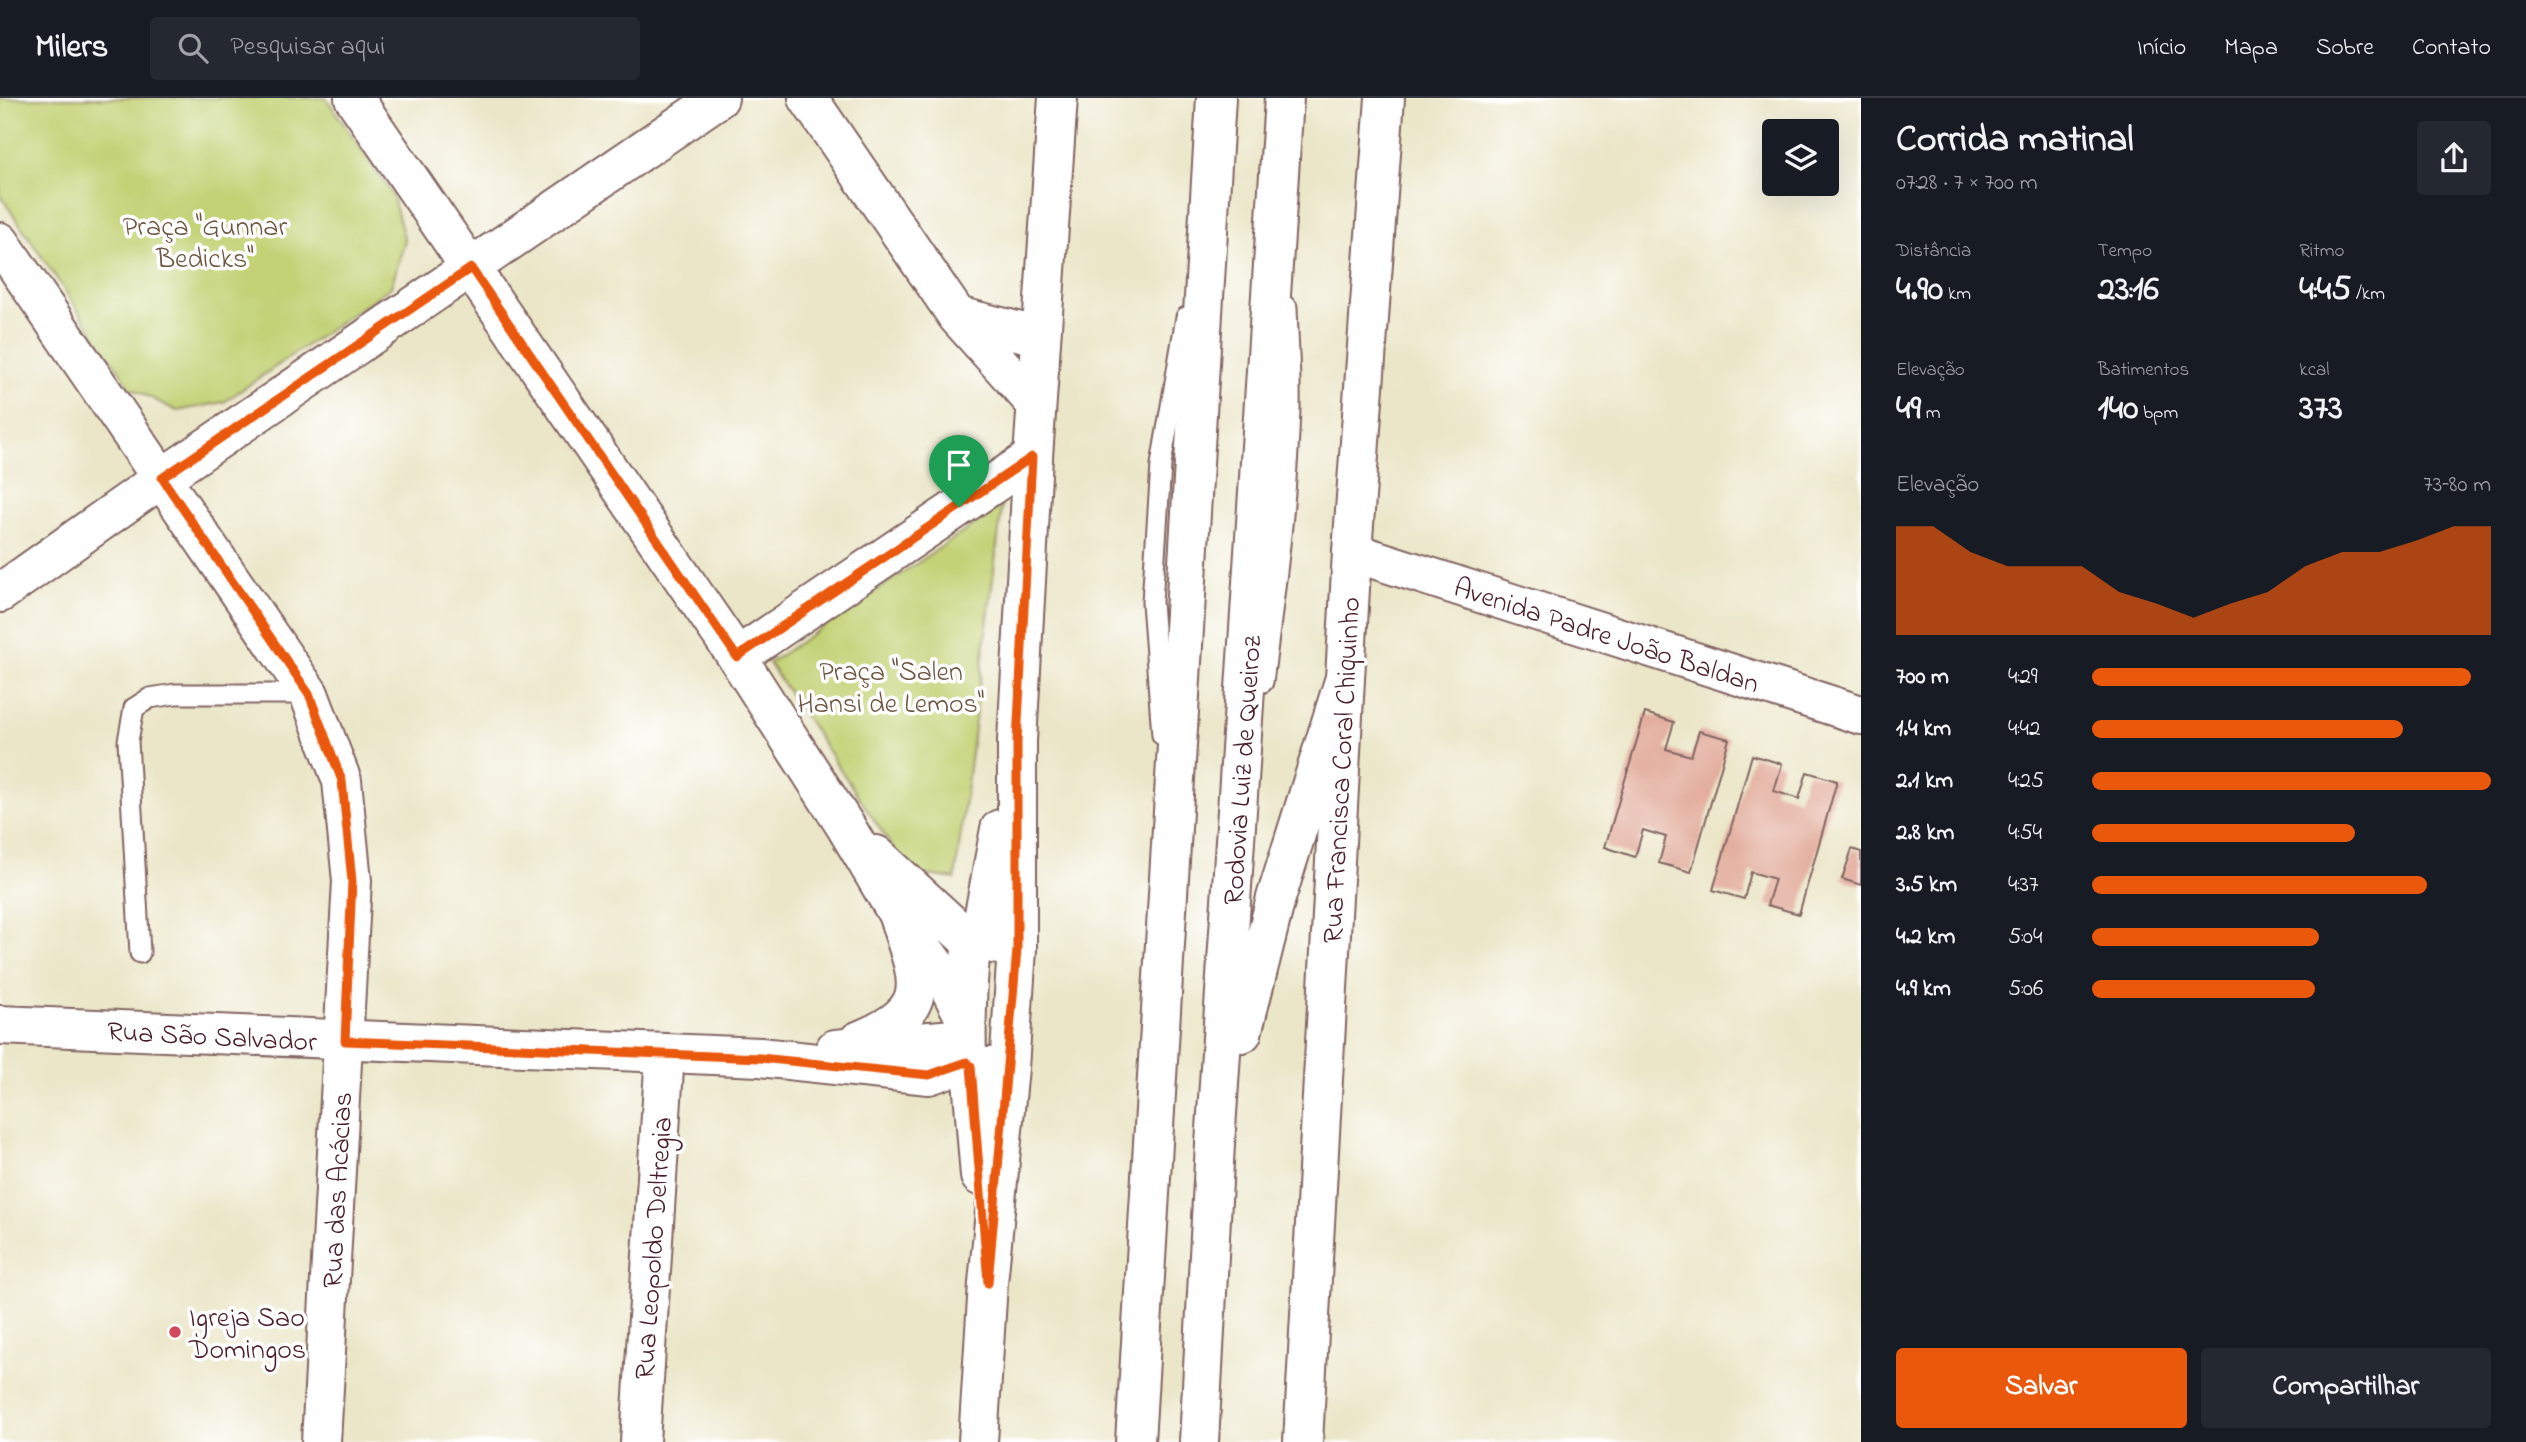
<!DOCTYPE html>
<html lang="pt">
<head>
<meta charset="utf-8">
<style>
  body { margin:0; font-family:"Indie Flower",sans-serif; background:#242831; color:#f1f3f6; height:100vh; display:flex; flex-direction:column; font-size:26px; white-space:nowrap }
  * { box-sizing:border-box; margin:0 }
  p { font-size:23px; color:#9ea1a6 }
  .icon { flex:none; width:38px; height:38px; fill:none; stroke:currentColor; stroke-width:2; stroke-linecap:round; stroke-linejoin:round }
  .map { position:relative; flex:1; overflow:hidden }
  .side { display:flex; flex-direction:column; background:#171b24; width:665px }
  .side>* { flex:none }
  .controls { position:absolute; left:1762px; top:21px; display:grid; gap:14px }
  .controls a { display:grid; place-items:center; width:77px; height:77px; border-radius:7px; background:#171b24; box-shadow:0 7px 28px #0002; font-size:35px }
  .pin { position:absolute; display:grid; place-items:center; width:60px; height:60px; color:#fff; margin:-72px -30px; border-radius:50% 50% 50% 0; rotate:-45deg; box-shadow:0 0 7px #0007 }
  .pin .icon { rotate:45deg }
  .round { display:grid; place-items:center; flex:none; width:74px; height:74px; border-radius:7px; background:#242831 }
  .headline { display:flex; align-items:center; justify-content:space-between; height:119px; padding:0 35px }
  h1 { font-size:38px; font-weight:700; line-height:52px }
  .figures { display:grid; grid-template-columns:repeat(3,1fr); gap:10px; height:119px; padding:7px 35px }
  .figures div { display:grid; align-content:center }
  .figures b { font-size:35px; font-weight:700 }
  .figures small { font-size:19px; font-weight:400 }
  .figures p { font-size:19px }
  .chart { height:196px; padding:14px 35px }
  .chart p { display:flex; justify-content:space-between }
  .chart svg { width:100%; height:126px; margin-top:7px; fill:#ea580c; opacity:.7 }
  .action { display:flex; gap:14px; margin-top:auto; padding:14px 35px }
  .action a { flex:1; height:80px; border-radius:7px; background:#ea580c; color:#fff; font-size:28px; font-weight:700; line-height:80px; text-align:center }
  .action a+a { background:#242831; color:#f1f3f6 }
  ul { padding:0 35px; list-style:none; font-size:23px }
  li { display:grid; grid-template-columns:112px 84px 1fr; align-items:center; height:52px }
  li i { height:18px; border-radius:9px; background:#ea580c }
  header { display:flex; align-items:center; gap:42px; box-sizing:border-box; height:98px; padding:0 35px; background:#171b24; border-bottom:2px solid #363941 }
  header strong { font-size:33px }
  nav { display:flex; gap:38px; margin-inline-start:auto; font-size:24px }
  .search { width:490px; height:63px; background:#242831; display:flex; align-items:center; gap:18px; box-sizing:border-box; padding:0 24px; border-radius:7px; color:#9ea1a6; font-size:26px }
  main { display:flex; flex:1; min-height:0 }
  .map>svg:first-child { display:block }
</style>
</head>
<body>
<header>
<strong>Milers</strong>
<div class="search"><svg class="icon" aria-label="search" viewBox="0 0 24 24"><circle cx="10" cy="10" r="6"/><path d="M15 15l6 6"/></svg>Pesquisar aqui</div>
<nav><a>Início</a><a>Mapa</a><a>Sobre</a><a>Contato</a></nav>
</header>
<main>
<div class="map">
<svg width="1861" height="1344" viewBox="0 0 1861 1344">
  <rect width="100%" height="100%" fill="#fff"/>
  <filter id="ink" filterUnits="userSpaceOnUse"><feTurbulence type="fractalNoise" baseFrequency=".0143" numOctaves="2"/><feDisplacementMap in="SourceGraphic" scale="14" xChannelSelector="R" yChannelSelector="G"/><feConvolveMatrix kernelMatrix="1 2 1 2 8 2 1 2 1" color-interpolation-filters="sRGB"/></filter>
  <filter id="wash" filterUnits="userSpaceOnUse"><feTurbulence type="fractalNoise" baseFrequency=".00686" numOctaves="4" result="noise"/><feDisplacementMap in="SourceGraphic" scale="28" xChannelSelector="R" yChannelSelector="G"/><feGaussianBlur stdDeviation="1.57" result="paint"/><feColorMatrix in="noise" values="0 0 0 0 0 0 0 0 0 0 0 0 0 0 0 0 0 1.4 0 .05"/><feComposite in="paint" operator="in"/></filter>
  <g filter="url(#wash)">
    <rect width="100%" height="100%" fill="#ebe6c8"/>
    <!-- green -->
    <path fill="#c2d274" stroke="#867850" stroke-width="2" d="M0,0h326l66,96 13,47 -14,46 -167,115 -47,9 -46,-23 -131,-193z
      M1002,408l-47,373 -46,-7 -140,-209z"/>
    <g id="blocks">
      <!-- building -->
      <path fill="#e3ae9e" d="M1645,615l29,9 -8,27 25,7 8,-25 30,8 -38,133 -32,-9 7,-26 -23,-7 -8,27 -30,-10z
        M1752,657l30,9 -8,27 25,8 8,-27 30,9 -38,133 -32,-9 8,-26 -24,-7 -7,27 -31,-9z
        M1852,751l9,3v33l-19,-6z"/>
    </g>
  </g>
  <g filter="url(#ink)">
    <use href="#blocks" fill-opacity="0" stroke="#826562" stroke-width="2"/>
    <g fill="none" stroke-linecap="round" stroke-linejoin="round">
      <defs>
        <path id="service" d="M1263,584c12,-91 24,-181 27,-273 1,-33 -2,-68 -3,-102
          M1162,637l-10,-133 9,-137 25,-148
          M140,855l-12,-212 6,-33 16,-10 25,-4h134"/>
        <path id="minor" d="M354,0l383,559 109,170 51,86 47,64 22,43
          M808,0l149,218 79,88
          M0,144l309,452 33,87 10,100 -31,561
          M957,218l84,21
          M1352,454l509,163
          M0,495l162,-115 557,-380
          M737,559l296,-200
          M876,757l96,88
          M640,1344l25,-389"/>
        <path id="tertiary" d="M979,843l21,-112
          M1017,851l-38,-8 -7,2c-6,40 -6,79 -5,119l4,4 38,2 8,-119v-208l16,-284 25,-359
          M0,927l760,32 169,18 38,-13
          M858,943c79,-32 61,-60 39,-128
          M835,951l131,-11
          M971,968l9,110
          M978,1344l10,-159 21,-215"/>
        <path id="secondary" d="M1303,1344l49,-890 33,-454"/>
        <path id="motorway" d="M1242,935l34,-135 69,-220
          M1135,1344l81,-1344
          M1199,1344l16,-298 69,-1046"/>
      </defs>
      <!-- service casing -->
      <use href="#service" stroke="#826562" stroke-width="23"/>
      <!-- minor casing -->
      <use href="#minor" stroke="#826562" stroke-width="42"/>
      <!-- tertiary casing -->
      <use href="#tertiary" stroke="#826562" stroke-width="42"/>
      <!-- secondary casing -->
      <use href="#secondary" stroke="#826562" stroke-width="42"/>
      <!-- motorway casing -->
      <use href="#motorway" stroke="#826562" stroke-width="42"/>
      <!-- service -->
      <use href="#service" stroke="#fff" stroke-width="19"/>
      <!-- minor -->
      <use href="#minor" stroke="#fff" stroke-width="38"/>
      <!-- tertiary -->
      <use href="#tertiary" stroke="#fff" stroke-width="38"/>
      <!-- secondary -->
      <use href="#secondary" stroke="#fff" stroke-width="38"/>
      <!-- motorway -->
      <use href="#motorway" stroke="#fff" stroke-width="38"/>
    </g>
  </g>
  <g fill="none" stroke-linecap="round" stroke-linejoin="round" filter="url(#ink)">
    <defs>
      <path id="route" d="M471,170l266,389 295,-200 -15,284v209l-29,333 -17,-217 -4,-4 -38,13 -169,-17 -415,-17 7,-160 -10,-100 -33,-87 -147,-216z"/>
    </defs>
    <!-- route casing -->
    <use href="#route" stroke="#fff" stroke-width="14"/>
    <!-- route -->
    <use href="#route" stroke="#ea580c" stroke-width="9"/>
  </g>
  <!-- markers -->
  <circle fill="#d1495b" stroke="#fff" stroke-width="2.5" cx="175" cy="1234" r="7"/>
  <g text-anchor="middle" stroke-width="7" stroke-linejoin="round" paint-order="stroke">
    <!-- park labels -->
    <g font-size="28" fill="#6e5541" stroke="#fff">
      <text x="205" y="137">Praça "Gunnar<tspan x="205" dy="32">Bedicks"</tspan></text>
      <text x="891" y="582">Praça "Salen<tspan x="891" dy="32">Hansi de Lemos"</tspan></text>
    </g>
    <!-- street labels -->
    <g font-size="28" fill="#4a1f2b" stroke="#fff">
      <text transform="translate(1607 536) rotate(18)" y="10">Avenida Padre João Baldan</text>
      <text transform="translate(1241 672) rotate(-86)" y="10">Rodovia Luiz de Queiroz</text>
      <text transform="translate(1340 672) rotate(-87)" y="10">Rua Francisca Coral Chiquinho</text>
      <text transform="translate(212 937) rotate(3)" y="10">Rua São Salvador</text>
      <text transform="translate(336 1092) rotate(-87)" y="10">Rua das Acácias</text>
      <text transform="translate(652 1150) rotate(-86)" y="10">Rua Leopoldo Deltregia</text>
    </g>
    <!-- poi labels -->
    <g font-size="28" fill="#4a1f2b" stroke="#fff" text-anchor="start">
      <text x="189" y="1228">Igreja Sao<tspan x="189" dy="32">Domingos</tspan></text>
    </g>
  </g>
</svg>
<div class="controls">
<a><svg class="icon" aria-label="layers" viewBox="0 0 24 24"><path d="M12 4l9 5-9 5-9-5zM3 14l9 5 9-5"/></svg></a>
</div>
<div class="pin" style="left:959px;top:409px;background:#1e9e55"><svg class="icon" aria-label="arrive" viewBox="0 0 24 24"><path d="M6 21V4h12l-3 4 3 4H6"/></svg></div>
</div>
<section class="side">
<div class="headline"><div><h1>Corrida matinal</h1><p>07:28 · 7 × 700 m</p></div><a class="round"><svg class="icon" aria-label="share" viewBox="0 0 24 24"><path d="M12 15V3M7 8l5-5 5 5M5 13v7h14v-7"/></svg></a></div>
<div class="figures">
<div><p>Distância</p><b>4.90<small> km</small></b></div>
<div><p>Tempo</p><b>23:16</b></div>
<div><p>Ritmo</p><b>4:45<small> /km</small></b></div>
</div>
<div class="figures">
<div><p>Elevação</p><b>49<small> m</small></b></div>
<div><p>Batimentos</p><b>140<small> bpm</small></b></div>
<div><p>kcal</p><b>373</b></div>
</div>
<div class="chart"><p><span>Elevação</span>73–80 m</p>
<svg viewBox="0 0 160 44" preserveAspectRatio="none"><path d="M0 44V6L10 6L20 15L30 20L40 20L50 20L60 29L70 33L80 38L90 33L100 29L110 20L120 15L130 15L140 11L150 6L160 6V44z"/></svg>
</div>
<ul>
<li><b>700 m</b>4:29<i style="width:95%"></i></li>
<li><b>1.4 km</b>4:42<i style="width:78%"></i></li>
<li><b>2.1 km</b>4:25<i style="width:100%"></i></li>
<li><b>2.8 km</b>4:54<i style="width:66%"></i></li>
<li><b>3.5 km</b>4:37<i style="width:84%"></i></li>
<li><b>4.2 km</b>5:04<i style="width:57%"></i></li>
<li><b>4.9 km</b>5:06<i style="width:56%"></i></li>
</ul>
<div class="action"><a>Salvar</a><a>Compartilhar</a></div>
</section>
</main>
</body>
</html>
